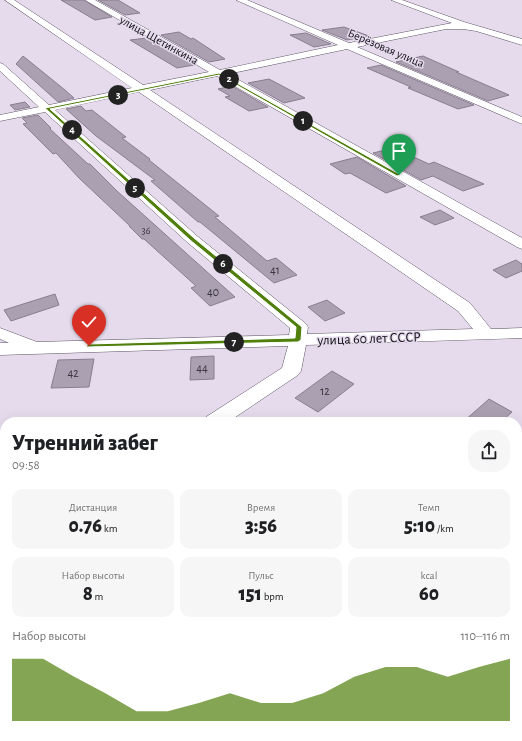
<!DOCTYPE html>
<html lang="ru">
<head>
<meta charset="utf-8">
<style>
  body { margin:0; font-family:"Alegreya Sans",sans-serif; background:#f6f6f6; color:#202124; height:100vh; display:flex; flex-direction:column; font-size:15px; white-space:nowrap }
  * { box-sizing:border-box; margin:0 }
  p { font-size:13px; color:#757577 }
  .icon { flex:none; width:22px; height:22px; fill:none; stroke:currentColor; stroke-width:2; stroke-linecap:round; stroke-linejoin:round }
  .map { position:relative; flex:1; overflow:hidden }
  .details { position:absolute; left:0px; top:417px; width:522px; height:324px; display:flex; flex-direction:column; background:#fff; border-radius:16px 16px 0 0; box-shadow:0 4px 16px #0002 }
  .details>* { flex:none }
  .pin { position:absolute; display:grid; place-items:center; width:34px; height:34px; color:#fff; margin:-41px -17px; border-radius:50% 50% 50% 0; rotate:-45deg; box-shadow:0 0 4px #0007 }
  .pin .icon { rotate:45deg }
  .km { position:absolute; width:20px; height:20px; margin:-10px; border-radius:50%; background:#222; color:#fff; font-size:11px; line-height:20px; text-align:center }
  .round { display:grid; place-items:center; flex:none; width:42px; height:42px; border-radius:16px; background:#f6f6f6 }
  .summary { display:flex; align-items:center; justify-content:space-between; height:68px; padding:0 12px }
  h1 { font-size:22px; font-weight:800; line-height:30px }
  .stats { display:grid; grid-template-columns:repeat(3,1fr); gap:6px; height:68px; padding:4px 12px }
  .stats div { display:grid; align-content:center; border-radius:10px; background:#f6f6f6; text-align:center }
  .stats b { font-size:20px; font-weight:800 }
  .stats small { font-size:11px; font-weight:400 }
  .stats p { font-size:11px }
  .chart { height:112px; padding:8px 12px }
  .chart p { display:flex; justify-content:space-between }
  .chart svg { width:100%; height:72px; margin-top:4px; fill:#507f0c; opacity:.7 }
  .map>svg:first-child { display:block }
</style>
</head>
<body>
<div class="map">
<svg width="522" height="741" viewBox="0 0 522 741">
  <rect width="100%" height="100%" fill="#e5dbed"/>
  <!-- building -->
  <path fill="#aaa0b1" stroke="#887e8f" d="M61,0h23l28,17 -17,3z
    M98,0h20l22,13 -15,2z
    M344,27l25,9 -22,4 -25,-10z
    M179,32l12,7 2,-1 32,21 -16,3 -48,-27z
    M306,33l25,11 -17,3 -24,-12z
    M147,38l47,27 -17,3 -47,-28z
    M23,56l42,34 9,8 -16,4 -42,-38z
    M423,56l36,16h-3l53,23 -21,6 -92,-39z
    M381,65l93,40 -16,4 -50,-21 3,-1 -44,-19z
    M269,79l36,19 -21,5 -36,-20z
    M232,86l36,21 -19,4 -24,-14 5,-1 -12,-7z
    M25,102l5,5 -15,3 -5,-5z
    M81,106l5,5 6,-1 34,27 -4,1 28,21 -1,1 70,56 -4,1 52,44 9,-3 21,17 -23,8 -74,-61h-2l-47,-41 4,-1 -59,-44 -30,-27z
    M38,115l13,13 -1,1 38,35h2l27,27 118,106 -25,9 -19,-18 5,-2 -52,-47h-2l-13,-13h1l-51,-48 -23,-25 -3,1 -30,-30 4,-1 -5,-5z
    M394,148l35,16 5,-2 50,22 -21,7 -30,-15 -12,4 -48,-27z
    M357,157l49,29 -20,7 -36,-20 -5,1 -15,-10z
    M440,210l14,8 -19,7 -15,-8z
    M516,260l6,4v7l-16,7 -13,-8z
    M55,294l4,11 -48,16 -7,-11z
    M327,300l18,13 -20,8 -17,-14z
    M214,356v23l-24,1 1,-23z
    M94,359l-5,28 -38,1 7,-28z
    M332,371l22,13 -36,28 -23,-14z
    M489,399l23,13 -11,10h-38z"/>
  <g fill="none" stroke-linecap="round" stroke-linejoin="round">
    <defs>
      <path id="street" d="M5,0h9l129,85 66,-13 -124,-72h10l125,70 118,-25 -102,-45h11l102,43 103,-20 -61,-23h11l62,22 58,17v6l-46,-14 -13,-2h-17l-89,18 165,70v7l-175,-75 -119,25 294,164v11l-5,-2 -300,-171 -67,14 320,213 21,26 31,-1v10l-216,7 -5,26 -3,4 -70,47h-25l3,-5 76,-49 6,-22 -288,9v-12h9l-9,-4v-11l37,14 252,-7 1,-7 -103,-86 -142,-130 -45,9v-6l39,-8 -39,-36v-8l3,1 46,41 83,-17zM139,92l319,219 15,18 -166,5 1,-7 -3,-4 -108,-87 -142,-126z
        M522,432v17l-5,1v-17z
        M5,549v22l-5,1v-21z
        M171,736h33l-2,5h-33z"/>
    </defs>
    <!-- street casing -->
    <use href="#street" stroke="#5e5564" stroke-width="1"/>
    <!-- street -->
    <use href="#street" fill="#fff" fill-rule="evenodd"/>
  </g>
  <!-- route -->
  <path fill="#507f0c" stroke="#fff" d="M219,73l182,102 -4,1 -178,-101 -169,34 144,129 108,89 -1,13 -3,2 -211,5 -1,-1 3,-2 206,-6 1,-11 -106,-87 -145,-132z"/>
  <g text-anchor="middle" stroke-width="3" stroke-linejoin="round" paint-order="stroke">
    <!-- far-number labels -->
    <g font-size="10" fill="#38333c">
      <text x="146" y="234">36</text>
    </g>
    <!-- far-street labels -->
    <g font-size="12" fill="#120f15" stroke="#e5dbed">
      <text transform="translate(159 40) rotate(29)" y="4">улица Щетинкина</text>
      <text transform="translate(386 48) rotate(23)" y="4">Берёзовая улица</text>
    </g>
    <!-- number labels -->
    <g font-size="12" fill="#38333c">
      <text x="275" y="274">41</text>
      <text x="213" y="296">40</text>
      <text x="202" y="372">44</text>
      <text x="73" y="377">42</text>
      <text x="325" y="395">12</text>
    </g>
    <!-- street labels -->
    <g font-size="14" fill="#120f15" stroke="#e5dbed">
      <text transform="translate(369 338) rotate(-2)" y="5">улица 60 лет СССР</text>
    </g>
  </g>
</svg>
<div class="pin" style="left:399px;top:175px;background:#1e9e55"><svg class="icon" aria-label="arrive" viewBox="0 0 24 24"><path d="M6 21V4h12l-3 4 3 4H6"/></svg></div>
<div class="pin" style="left:89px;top:346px;background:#d93025"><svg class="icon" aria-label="check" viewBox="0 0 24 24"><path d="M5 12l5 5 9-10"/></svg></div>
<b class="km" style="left:303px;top:121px">1</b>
<b class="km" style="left:229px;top:79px">2</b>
<b class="km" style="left:118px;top:95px">3</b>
<b class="km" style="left:72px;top:130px">4</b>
<b class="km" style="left:135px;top:188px">5</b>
<b class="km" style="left:223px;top:264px">6</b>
<b class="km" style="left:234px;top:342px">7</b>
<section class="details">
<div class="summary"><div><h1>Утренний забег</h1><p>09:58</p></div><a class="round"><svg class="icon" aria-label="share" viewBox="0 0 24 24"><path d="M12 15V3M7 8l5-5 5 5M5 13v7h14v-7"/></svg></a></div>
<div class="stats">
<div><p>Дистанция</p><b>0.76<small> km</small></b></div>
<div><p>Время</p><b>3:56</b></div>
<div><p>Темп</p><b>5:10<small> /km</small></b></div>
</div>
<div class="stats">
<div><p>Набор высоты</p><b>8<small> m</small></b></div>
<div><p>Пульс</p><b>151<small> bpm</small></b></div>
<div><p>kcal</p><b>60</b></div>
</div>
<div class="chart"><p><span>Набор высоты</span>110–116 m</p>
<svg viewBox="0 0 160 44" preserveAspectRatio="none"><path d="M0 44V6L10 6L20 17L30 27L40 38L50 38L60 33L70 27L80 33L90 33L100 27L110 17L120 11L130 11L140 17L150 11L160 6V44z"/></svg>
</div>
</section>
</div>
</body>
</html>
